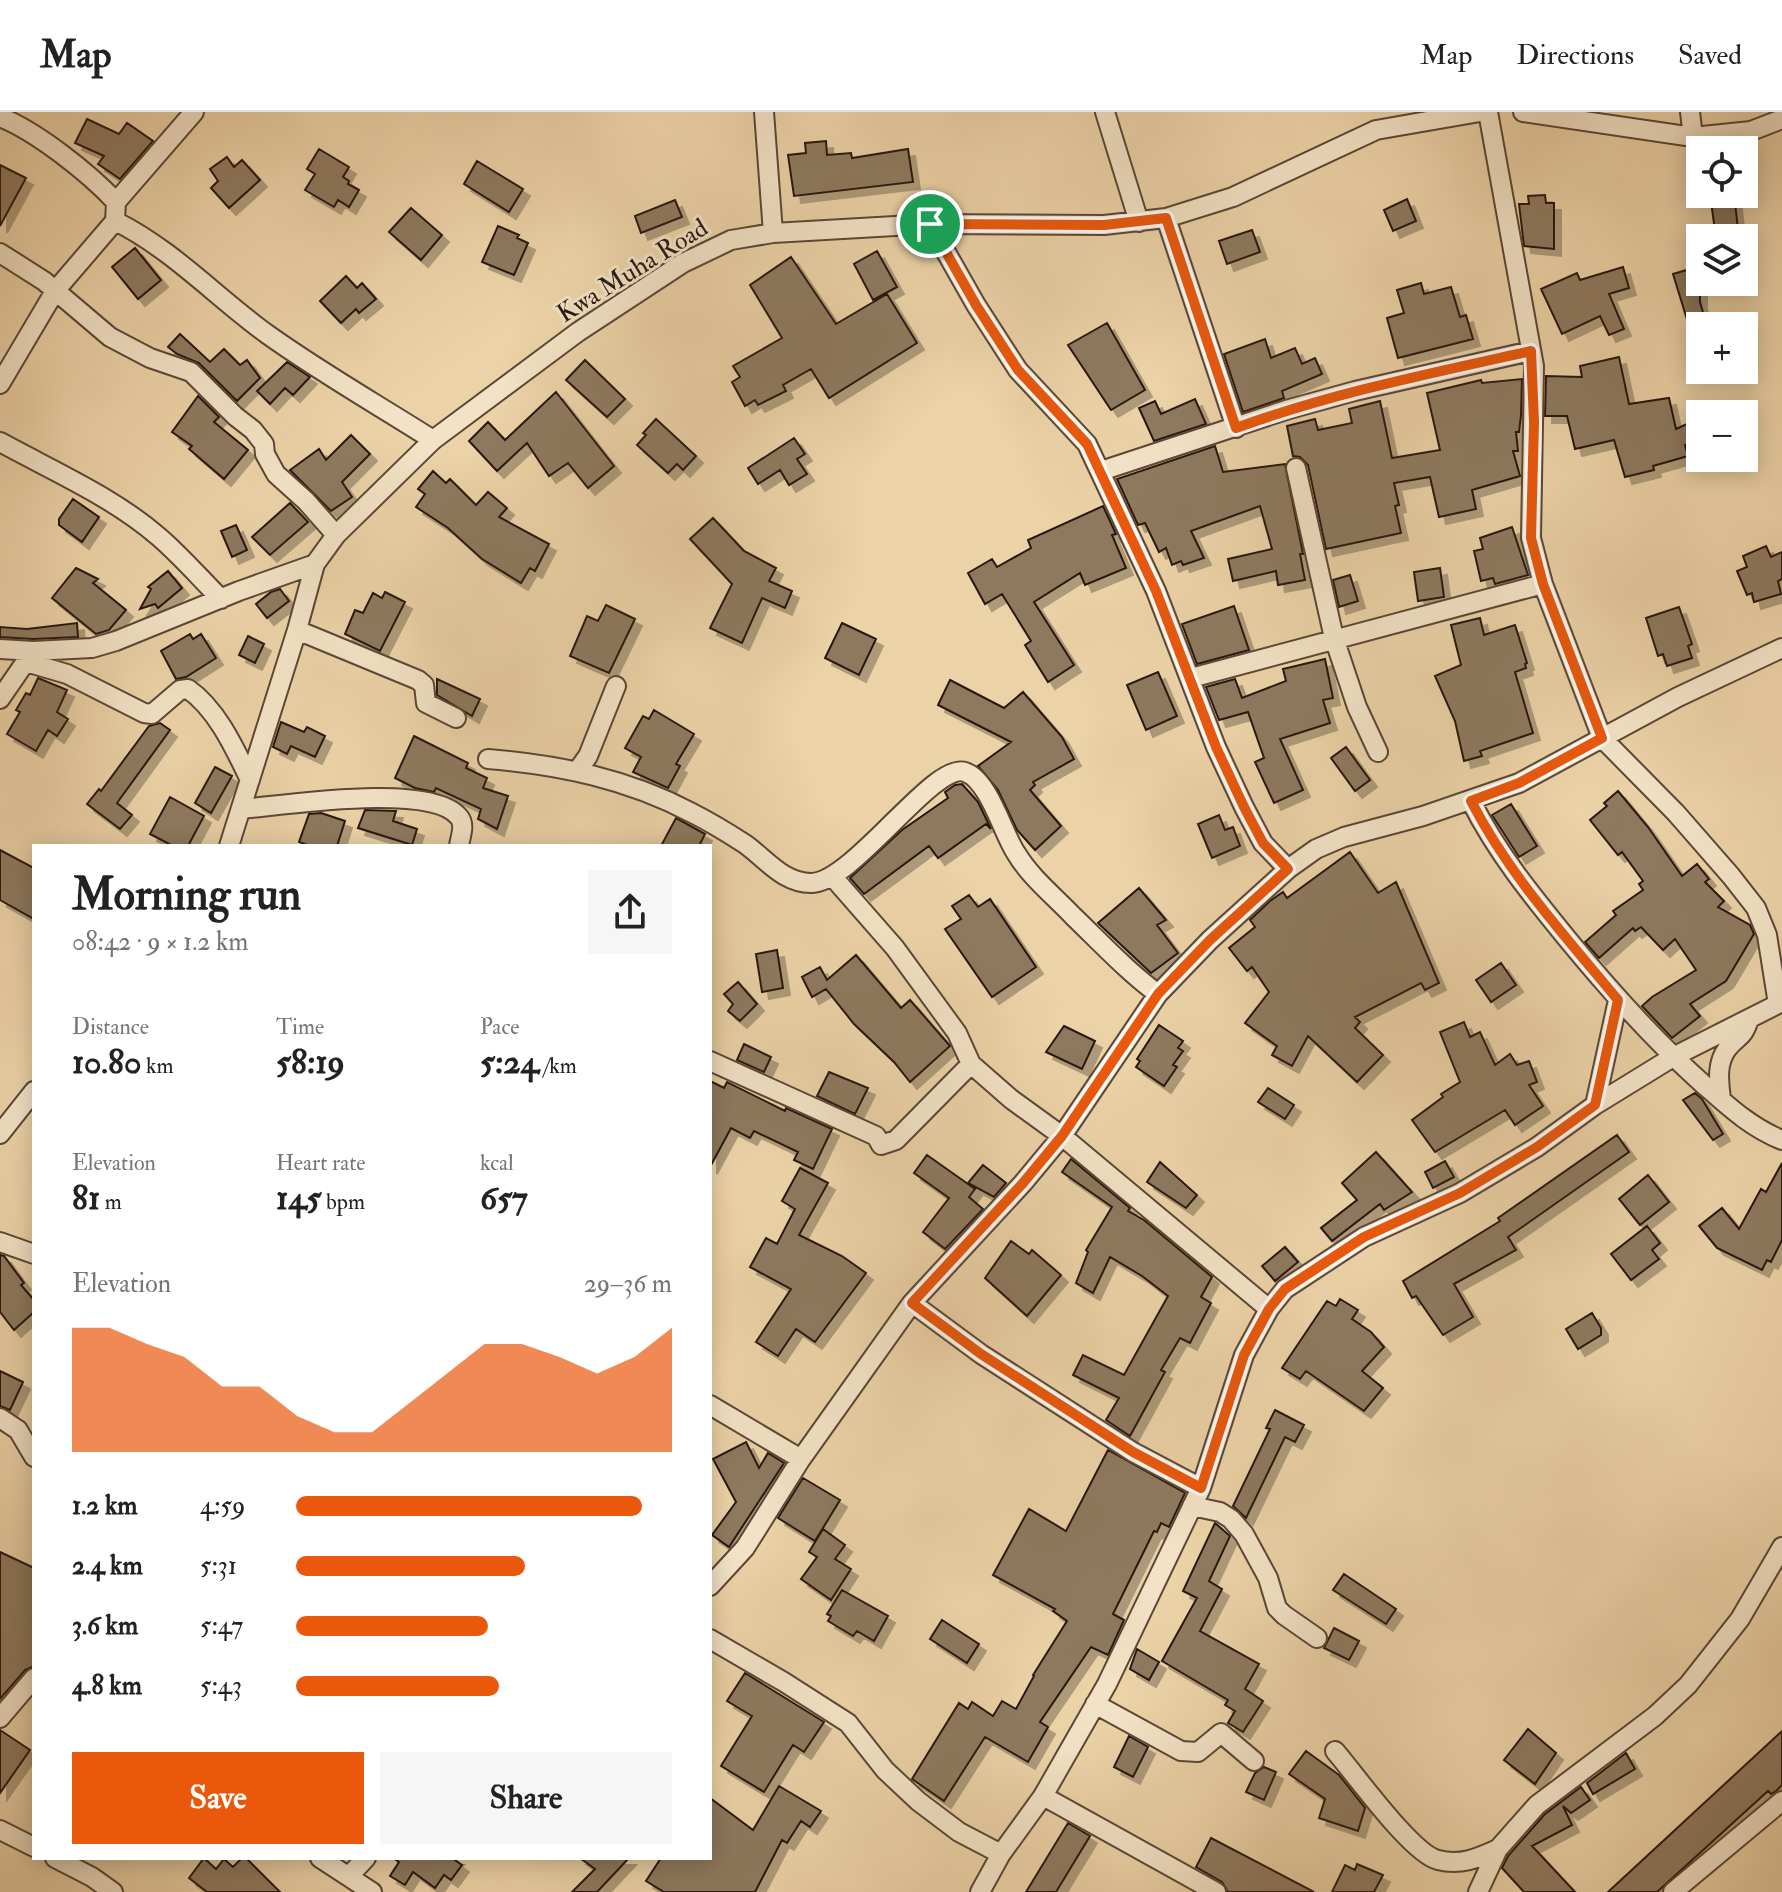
<!DOCTYPE html>
<html lang="en">
<head>
<meta charset="utf-8">
<style>
  body { margin:0; font-family:"IM FELL Double Pica",serif; background:#f6f6f6; color:#222; height:100vh; display:flex; flex-direction:column; font-size:30px; white-space:nowrap }
  * { box-sizing:border-box; margin:0 }
  p { font-size:26px; color:#767676 }
  .icon { flex:none; width:44px; height:44px; fill:none; stroke:currentColor; stroke-width:2; stroke-linecap:round; stroke-linejoin:round }
  .map { position:relative; flex:1; overflow:hidden }
  .details { position:absolute; left:32px; top:732px; width:680px; height:1016px; display:flex; flex-direction:column; background:#fff; border-radius:0px; box-shadow:0 4px 20px #0003 }
  .details>* { flex:none }
  .buttons { position:absolute; left:1686px; top:24px; display:grid; gap:16px }
  .buttons a { display:grid; place-items:center; width:72px; height:72px; border-radius:0px; background:#fff; box-shadow:0 4px 20px #0003; font-size:40px }
  .pin { position:absolute; display:grid; place-items:center; width:68px; height:68px; color:#fff; margin:-34px; border:4px solid #fff; border-radius:50%; box-shadow:0 2px 8px #0007 }
  .round { display:grid; place-items:center; flex:none; width:84px; height:84px; border-radius:0px; background:#f6f6f6 }
  .summary { display:flex; align-items:center; justify-content:space-between; height:136px; padding:0 40px }
  h1 { font-size:44px; font-weight:800; line-height:60px }
  .figures { display:grid; grid-template-columns:repeat(3,1fr); gap:12px; height:136px; padding:8px 40px }
  .figures div { display:grid; align-content:center }
  .figures b { font-size:34px; font-weight:800 }
  .figures small { font-size:22px; font-weight:400 }
  .figures p { font-size:22px }
  .chart { height:224px; padding:16px 40px }
  .chart p { display:flex; justify-content:space-between }
  .chart svg { width:100%; height:144px; margin-top:8px; fill:#ea580c; opacity:.7 }
  .button { display:flex; gap:16px; margin-top:auto; padding:16px 40px }
  .button a { flex:1; height:92px; border-radius:0px; background:#ea580c; color:#fff; font-size:32px; font-weight:800; line-height:92px; text-align:center }
  .button a+a { background:#f6f6f6; color:#222 }
  ul { padding:0 40px; list-style:none; font-size:26px }
  li { display:grid; grid-template-columns:128px 96px 1fr; align-items:center; height:60px }
  li i { height:20px; border-radius:10px; background:#ea580c }
  header { display:flex; align-items:center; gap:48px; box-sizing:border-box; height:112px; padding:0 40px; background:#fff; border-bottom:2px solid #e0e0e0 }
  header strong { font-size:38px }
  nav { display:flex; gap:44px; margin-inline-start:auto; font-size:28px }
  .map>svg:first-child { display:block }
</style>
</head>
<body>
<header>
<strong>Map</strong>
<nav><a>Map</a><a>Directions</a><a>Saved</a></nav>
</header>
<div class="map">
<svg width="1782" height="1780" viewBox="0 0 1782 1780">
  <defs>
    <filter id="shadow"><feDropShadow dx="7" dy="7" stdDeviation="0" flood-color="#0004"/></filter>
  </defs>
  <rect width="100%" height="100%" fill="#ecd2a7"/>
  <filter id="stains"><feTurbulence type="fractalNoise" baseFrequency=".0025" numOctaves="4"/><feColorMatrix values="0 0 0 0 .2 0 0 0 0 .09 0 0 0 0 .02 0 0 0 .5 -.17"/></filter>
  <radialGradient id="worn" r=".72"><stop offset=".6" stop-color="#630" stop-opacity="0"/><stop offset="1" stop-color="#630" stop-opacity=".3"/></radialGradient>
  <!-- building -->
  <path fill="#8e795f" stroke="#291911" stroke-width="2" filter="url(#shadow)" d="M87,7l32,15 8,-11 26,18 -33,38 -22,-15 6,-8 -29,-13z
    M826,29l1,14 24,-2 1,5 56,-9 5,33 -119,14 -6,-41 18,-2 -1,-10z
    M319,37l30,18 -6,10 6,4 -1,3 11,6 -10,17 -11,-7 -4,7 -29,-17 10,-16 -8,-5z
    M227,45l7,10 8,-7 18,20 -31,28 -18,-20 7,-7 -8,-12z
    M477,49l46,28 -14,23 -45,-28z
    M0,53l26,13 -26,48z
    M1710,82h24l5,44h-23z
    M1545,83l1,8h8v46l-30,-3 -5,-42h10l-1,-8z
    M1407,87l9,22 -23,10 -9,-21z
    M675,88l7,17 -41,16 -6,-17z
    M411,96l31,27 -21,25 -32,-28z
    M498,114l21,9 -2,3 11,5 -14,32 -32,-13z
    M1252,118l8,22 -33,12 -8,-23z
    M135,136l26,32 -23,19 -26,-32z
    M877,139l20,36 -24,13 -19,-36z
    M791,145l45,67 51,-30 30,49 -88,55 -18,-29 -28,16 3,6 -28,14 -3,-5 -10,6 -13,-24 8,-5 -7,-11 49,-28 -32,-53z
    M1700,154v36l7,24h-18l-16,-52z
    M1623,155l6,21 -20,6 15,35 -15,6 -9,-19 -38,18 -21,-45 36,-16 3,7z
    M346,164l11,12 5,-5 14,16 -17,14 -3,-4 -15,14 -21,-22z
    M1421,171l3,11 27,-7 9,30 6,-2 7,24 -75,19 -11,-40 17,-5 -7,-23z
    M1107,211l38,67 -34,20 -43,-65z
    M180,222l30,28 14,-13 16,16 7,-5 13,18 -23,23 -38,-38 -22,-9 -9,-7z
    M1265,227l6,19 24,-10 7,16 13,-6 7,16 -40,17 2,7 -41,14 -19,-58z
    M1619,245l10,47 40,-6 7,31 24,-11v21l-15,6 3,11 -35,10 1,4 -29,7 -11,-37 -39,9 -8,-33h-22l1,-40 36,1 -2,-11z
    M585,248l40,39 -18,18 -41,-37z
    M287,250l23,15 -17,18 -8,-7 -15,16 -13,-13z
    M1522,267l-1,36 -2,17h-3l2,19h-5l7,25 -48,14 4,19 -37,8 -9,-40 -36,6 5,22 -4,1 6,27 -75,16 -18,-84 -8,-8 -7,-1 -6,-30 28,-7 3,11 34,-7 -3,-14 31,-8 12,57 48,-8 -13,-57 54,-13 1,3z
    M556,280l58,74 -26,22 -20,-25 -19,13 -22,-33 -30,28 -28,-30 19,-19 17,18z
    M198,284l21,21 -5,5 34,28 -24,29 -35,-30 3,-3 -20,-14z
    M1195,287l11,25 -52,17 -15,-33 16,-7 6,13z
    M656,307l40,37 -13,14 -6,-6 -9,9 -31,-28 9,-10 -3,-2z
    M351,323l19,19 -28,28 10,15 -21,14 -41,-41 29,-21 7,11z
    M794,326l11,16 -8,5 10,15 -18,11 -9,-15 -22,14 -10,-16z
    M1215,334l8,26 62,-8 18,90h-3l5,26 -27,5 -2,-14 -43,10 -5,-22 44,-10 -12,-43 -69,25 13,27 -21,7 -2,-4 -9,4 -6,-17 -7,4 -14,-29 -7,2 -21,-46z
    M433,359l13,12 4,-4 26,26 12,-13 19,16 -8,9 50,27 -14,27 -5,-3 -9,15 -39,-24 -34,-31 -32,-21 9,-13 -7,-5z
    M73,387l26,18 -17,25 -23,-17v-6z
    M290,391l18,19 -38,33 -18,-18z
    M1103,394l13,28 -4,1 14,33 -41,17 -5,-12 -46,29 40,63 -26,17 -23,-37 6,-4 -29,-47 -17,10 -17,-31 24,-14 5,8 34,-19 -3,-8z
    M713,406l31,33 32,17 -7,13 23,10 -7,17 -23,-10 -20,45 -32,-15 22,-44 -42,-45z
    M236,413l11,25 -15,7 -11,-26z
    M1512,415l16,48 -33,9 -2,-6 -12,3 -7,-30 9,-2 -3,-11z
    M1766,434l5,11 11,-5v27l-4,2 3,13 -27,8 -2,-9 -5,2 -10,-24 10,-4 -4,-11z
    M76,456l22,11 -5,4 33,27 -17,20 -13,4 -44,-36z
    M1440,456l4,29 -26,4 -4,-29z
    M168,459l14,17 -24,20 -3,-4 -15,5 11,-20 -3,-2z
    M1350,463l8,26 -19,6 -6,-27z
    M280,477l9,12 -22,17 -11,-14 15,-12z
    M385,480l20,10 -25,49 -35,-17 10,-24 8,3 10,-20 9,5z
    M606,493l29,14 -26,54 -39,-17 17,-40 11,5z
    M1234,494l15,44 -52,14 -15,-40z
    M1679,495l13,37 -4,2 4,12 -25,8 -4,-12 -5,2 -12,-38z
    M1480,506l4,17 31,-10 12,38 -2,1 1,4 -11,4 18,61 -53,18 2,5 -18,5 -9,-40 -20,-45 26,-11 -10,-40z
    M77,511l1,14 -45,2 -33,-2v-10l27,2z
    M842,511l34,16 -17,36 -34,-17z
    M190,522l3,5 8,-5 15,24 -30,19 -10,2 -15,-28z
    M248,524l16,8 -9,19 -16,-8z
    M1325,547l8,39 -10,2 7,23 -50,16 23,51 -29,13 -19,-41 9,-4 -16,-46 -29,8 -13,-33 29,-8 7,19 44,-17 -3,-12z
    M1158,560l19,44 -31,14 -19,-45z
    M38,566l29,12 -10,22 11,7 -11,17 -9,-6 -12,21 -29,-17 13,-22 -4,-2 10,-17 4,2z
    M437,567l43,20 -8,17 -35,-21z
    M950,568l54,28 19,-16 39,45 12,22 -41,23 2,3 -5,5 31,36 -26,24 -18,-20 -19,-40 -20,-24 33,-24 -73,-37z
    M654,598l40,24 -18,30 4,2 -12,22 -35,-16 8,-15 -16,-9 18,-32 6,3z
    M281,610l23,10 3,-5 18,9 -10,21 -24,-11 -4,8 -14,-7z
    M160,611l10,7 -53,73 15,12 -12,14 -33,-25 12,-15 2,2 48,-65z
    M414,624l54,27 -2,5 21,10 -4,10 25,8 -11,33 -19,-10 3,-10 -45,-21 -2,4 -19,-4 -20,-10z
    M1346,635l24,33 -15,11 -24,-33z
    M215,655l17,9 -21,37 -16,-10z
    M962,672l16,18 13,27 -5,-5 -48,34 -9,-12 -65,48 -14,-16 52,-48 46,-32 -3,-6 10,-7z
    M1618,679l30,36 34,49 15,-12 12,15 -4,3 19,19 -6,6 32,18 4,9 -28,47 -36,23 10,12 -28,22 -30,-32 10,-9 44,-27 -21,-31 -12,11 -22,-23 -6,4 -2,-3 -34,30 -14,-16 31,-27 -3,-4 30,-21 -4,-6 4,-3 -21,-29 -4,3 -28,-35 17,-14 -3,-3z
    M170,685l34,19 -16,30h-15l-23,-12z
    M1511,692l26,42 -18,11 -27,-42z
    M365,698l31,1 -3,10 24,8 -5,16 -54,-17z
    M321,701l24,8 -8,25h-27l-11,-4 10,-28z
    M1219,703l6,15 8,-3 7,19 -28,12 -14,-34z
    M676,706l29,16 -6,12h-38z
    M0,738l34,18v51l-34,-19z
    M1350,740l28,41 18,-11 43,101 -14,7 -4,-7 -66,34 5,5 -5,6 28,27 -26,27 -49,-46 -16,30 -20,-11 5,-9 -32,-23 24,-31 -17,-25 -5,4 -18,-23 26,-21 -5,-7 20,-19 13,-9 4,6z
    M1139,776l27,32 -9,5 21,28 -27,20 -53,-50z
    M969,783l9,12 12,-8 46,68 -44,30 -47,-68 16,-10 -9,-13z
    M777,838l6,38 -21,4 -6,-38z
    M856,843l45,53 9,-8 40,46 -40,36 -16,-20 -40,-38 -28,-35 -14,8 -10,-20 18,-10 7,13z
    M1501,851l15,22 -25,17 -15,-22z
    M738,870l19,22 -17,17 -12,-10 5,-7 -9,-10z
    M1464,910l6,15 10,-5 15,33 15,-11 7,11 12,-4 8,21 -8,3 14,21 -28,19 -10,-15 -70,42 -23,-32 31,-23 -2,-3 19,-12 -20,-50z
    M1159,913l24,16 -5,7 5,3 -10,14 4,2 -13,19 -28,-19 4,-6 -3,-2z
    M1064,914l31,15 -13,28 -36,-17z
    M744,932l27,13 -7,15 -27,-12z
    M829,960l39,16 -13,26 -38,-18z
    M710,969l14,7 3,-6 58,29 1,-3 46,21 -19,40 -19,-9 4,-8 -44,-21 -4,7 -19,-10 -21,39z
    M1268,976l26,17 -9,14 -27,-17z
    M1695,981l7,6 21,35 -10,6 -30,-40z
    M1617,1023l12,17 -121,85 8,13 -62,34 19,33 -30,18 -27,-39 -4,2 -9,-17 97,-60 -2,-3z
    M1376,1040l36,40 -28,18 -4,-6 -48,37 -11,-13 36,-28 -15,-17z
    M927,1043l48,34 -6,8 14,12 -38,40 -22,-17 26,-34 -35,-25z
    M1071,1047l59,49 -2,3 16,9 68,57 -11,20 10,6 -21,40 -10,-5 -19,32 4,2 -35,64 -24,-16 13,-22 -46,-23 10,-20 41,20 44,-79 -26,-20 -32,-19 -17,36 -17,-10 12,-31 -2,-2 26,-43 -50,-35z
    M1445,1049l9,16 -21,11 -8,-16z
    M1160,1050l37,33 -11,13 -39,-26z
    M1782,1051v77l-11,22 -4,-2 -5,10 -45,-22 -18,-22 23,-18 17,21 22,-40 5,3z
    M983,1053l23,18 -12,14 -26,-14z
    M800,1056l28,15 -29,52 43,21 24,17 -51,69 -19,-13 -18,27 -22,-14 35,-53 -41,-22 16,-29 11,6 18,-35 -13,-8z
    M1648,1063l21,27 -29,23 -21,-26z
    M1647,1114l13,17 -8,7 7,9 -28,21 -20,-26z
    M1011,1129l18,13 3,-4 29,25 -34,41 -42,-38z
    M1285,1135l13,15 -23,19 -13,-15z
    M0,1143l4,1 20,27 -3,2 13,15v12l-20,18 -14,-18z
    M1340,1187l18,11 -6,9 19,13 13,15 -22,24 21,17 -19,23 -58,-40 -6,8 -18,-11 45,-67 9,5z
    M1592,1201l9,15v7l-23,14 -12,-20z
    M0,1259l23,11 -13,28 -10,-4z
    M1275,1298l29,15 -9,17 -10,-5 -39,81 -13,-12 37,-77 -4,-1z
    M746,1330l13,26 9,-15 16,10 -55,84 -17,-12 24,-33 -23,-43z
    M1108,1338l77,43 -16,34 -8,-4 -4,9 -3,-1 -41,83 11,6 -16,35 -17,-8 -51,75 8,5 -20,35 -43,-25 -41,64 -32,-22 47,-76 9,6 4,-7 21,14 9,-15 14,8 18,-33 -1,-1 34,-54 -14,-10 2,-2 -62,-34 36,-66 37,22z
    M803,1366l37,22 -25,41 -37,-23z
    M1215,1411l15,13 -21,45 13,8 -22,42 59,33 -14,25 18,12 -20,31 -15,-9 7,-12 -10,-6 3,-5 -66,-39 35,-63 -14,-7z
    M823,1417l22,16 -10,14 16,10 -20,31 -30,-21 16,-22 -8,-5z
    M0,1440l34,16v98l-9,4 -25,29z
    M1344,1462l52,35 -10,15 -53,-34z
    M842,1478l46,26 -14,25 -17,-10 -4,5 -25,-15 3,-5 -4,-2z
    M942,1508l37,24 -12,19 -37,-24z
    M1334,1516l25,13 -10,19 -25,-12z
    M1137,1537l22,13 -10,18 -19,-11z
    M745,1561l79,49 -20,30 -11,-7 -29,47 -43,-26 31,-50 -25,-15z
    M1528,1617l28,24 -21,31 -31,-24z
    M0,1618l30,20 -30,43z
    M1782,1619v54l-6,6 -5,3 -3,-3 -111,101h-49z
    M1129,1624l19,11 -15,30 -19,-10z
    M1306,1639l33,24 26,33 -7,23 -39,-13 6,-19 -36,-25z
    M1626,1641l9,16 -42,25 -6,-11z
    M1264,1655l12,5 -12,28 -18,-8 9,-19z
    M779,1674l42,25 -11,16 -9,-6 -14,22 -5,-3 -27,52h-91l-18,-11 15,-23h49v-60l43,32z
    M1581,1675l9,13 -19,13 -8,-7 9,19 -40,21 43,46h-51l-22,-24 6,-12 37,-42z
    M1068,1711l22,13 -34,56h-30z
    M1211,1726l103,54h-86l-6,-10 -26,-15z
    M204,1746l12,11 8,-10 9,8 9,-9h4l34,34h-73l-18,-14z
    M393,1746h64l-2,2 7,5 -11,15 -7,-5 -9,13 -22,-16 -8,13 -15,-9 9,-14z
    M580,1746h49l-32,34h-25l23,-23z
    M1357,1752l26,11 -9,17h-42l13,-27 10,5z"/>
  <g fill="none" stroke-linecap="round" stroke-linejoin="round">
    <defs>
      <path id="street" d="M764,0l9,121
        M1105,0l34,110
        M1488,0l46,254 -3,172 12,46 59,154 74,75 55,63 25,32 11,27 11,69
        M1523,0l170,25 58,-6 31,-12
        M1690,0l3,25
        M0,5c36,14 89,56 116,85l-1,19 -60,70 -55,93
        M116,90l78,-90
        M1166,106l70,210
        M115,109c57,28 101,76 152,113 53,38 111,71 166,106
        M930,112l46,81 42,65 69,74 69,147 60,156 28,60 19,36 25,26
        M0,141l44,28 66,56 40,21 41,14 44,44 18,14 11,14 1,10 11,20 30,27 30,34
        M0,330c53,29 113,55 159,95 22,19 41,41 62,62
        M1296,356l38,170 23,69 21,45
        M1101,359l185,-61 69,-19 176,-40
        M297,518l121,50 6,5 2,18 30,15
        M0,537l33,2 59,-3 24,-7 123,-50 76,-27
        M26,550l41,12 77,39 8,1 28,-24 8,-1c29,20 47,60 62,91
        M1191,566l352,-94
        M0,587l31,-45
        M488,647c72,6 140,20 204,54 18,9 36,20 53,31 21,15 38,39 66,39 42,0 123,-122 154,-111 24,8 38,62 51,81 15,25 37,42 57,63 28,27 54,55 85,78
        M578,658l10,-14 28,-70
        M1471,689c26,52 62,96 98,140 42,51 85,99 134,143 25,22 47,43 79,56
        M242,697c43,-4 190,-27 217,8 7,8 1,20 0,29
        M229,734l68,-216 18,-66 21,-29 97,-95 145,-108 105,-69 48,-23 42,-7 157,-9 174,1 62,-7 67,-21 143,-67 104,-18
        M832,764l63,72 62,85 14,31 40,35 51,37 207,173
        M710,949l166,75 5,9 15,-5 75,-76
        M1721,987c-2,-17 -5,-35 6,-50 11,-14 16,-10 22,-30
        M1595,993l23,-105
        M0,1022l34,-43
        M0,1130l34,12
        M912,1191l69,51 152,98 68,36
        M710,1293l91,54
        M0,1306l18,12 16,27
        M1192,1394l28,6 11,7 13,15 24,44 9,30 7,7 33,23
        M710,1474l35,-38 56,-89 111,-156 111,-120 39,-47 96,-142 52,-54 78,-71 28,-20 28,-12 79,-21 96,-33 159,-86 104,-49
        M710,1527l74,43 64,41 37,47 33,31 41,31 42,22
        M1095,1592l86,47 17,1 23,-19 33,28
        M0,1606l34,-40
        M1335,1639c20,23 77,103 103,109 23,6 40,-2 60,-11
        M1043,1684l173,96
        M0,1718l34,17
        M55,1746l37,19 21,15
        M320,1746l52,34
        M349,1764l17,-18
        M980,1780l21,-38 42,-58 64,-112 94,-196 43,-133 25,-46 16,-20 79,-52 96,-44 77,-46 58,-42 78,-48 109,-55
        M1478,1780l20,-43 39,-44 118,-89 33,-31 52,-66 42,-72
        M1673,1780l109,-91"/>
    </defs>
    <!-- street casing -->
    <use href="#street" stroke="#5a4736" stroke-width="22"/>
    <!-- street -->
    <use href="#street" stroke="#f3e2c6" stroke-width="18"/>
  </g>
  <g fill="none" stroke-linecap="round" stroke-linejoin="round">
    <defs>
      <path id="route" d="M1166,106l70,210c96,-35 196,-55 295,-77l3,71 -3,116 12,46 59,154 -83,45 -48,18c38,74 94,135 147,199l-23,105 -58,42 -77,46 -96,44 -79,52 -16,20 -25,46 -43,133 -68,-36 -152,-98 -69,-51 111,-120 39,-47 96,-142 52,-54 78,-71 -25,-26 -19,-36 -28,-60 -60,-156 -69,-147 -69,-74 -42,-65 -46,-81 174,1z"/>
    </defs>
    <!-- route casing -->
    <use href="#route" stroke="#fff" stroke-width="16"/>
    <!-- route -->
    <use href="#route" stroke="#ea580c" stroke-width="10"/>
  </g>
  <g text-anchor="middle" stroke-width="6" stroke-linejoin="round" paint-order="stroke">
    <!-- street labels -->
    <g font-size="26" fill="#291911" stroke="#f3e2c6">
      <text transform="translate(632 158) rotate(-32)" y="9">Kwa Muha Road</text>
    </g>
  </g>
  <rect width="100%" height="100%" filter="url(#stains)"/>
  <rect width="100%" height="100%" fill="url(#worn)"/>
</svg>
<div class="buttons">
<a><svg class="icon" aria-label="locate" viewBox="0 0 24 24"><circle cx="12" cy="12" r="6"/><path d="M12 2v4M12 18v4M2 12h4M18 12h4"/></svg></a>
<a><svg class="icon" aria-label="layers" viewBox="0 0 24 24"><path d="M12 4l9 5-9 5-9-5zM3 14l9 5 9-5"/></svg></a>
<a>+</a>
<a>−</a>
</div>
<div class="pin" style="left:930px;top:112px;background:#1e9e55"><svg class="icon" aria-label="arrive" viewBox="0 0 24 24"><path d="M6 21V4h12l-3 4 3 4H6"/></svg></div>
<section class="details">
<div class="summary"><div><h1>Morning run</h1><p>08:42 · 9 × 1.2 km</p></div><a class="round"><svg class="icon" aria-label="share" viewBox="0 0 24 24"><path d="M12 15V3M7 8l5-5 5 5M5 13v7h14v-7"/></svg></a></div>
<div class="figures">
<div><p>Distance</p><b>10.80<small> km</small></b></div>
<div><p>Time</p><b>58:19</b></div>
<div><p>Pace</p><b>5:24<small> /km</small></b></div>
</div>
<div class="figures">
<div><p>Elevation</p><b>81<small> m</small></b></div>
<div><p>Heart rate</p><b>145<small> bpm</small></b></div>
<div><p>kcal</p><b>657</b></div>
</div>
<div class="chart"><p><span>Elevation</span>29–36 m</p>
<svg viewBox="0 0 160 44" preserveAspectRatio="none"><path d="M0 44V6L10 6L20 11L30 15L40 24L50 24L60 33L70 38L80 38L90 29L100 20L110 11L120 11L130 15L140 20L150 15L160 6V44z"/></svg>
</div>
<ul>
<li><b>1.2 km</b>4:59<i style="width:92%"></i></li>
<li><b>2.4 km</b>5:31<i style="width:61%"></i></li>
<li><b>3.6 km</b>5:47<i style="width:51%"></i></li>
<li><b>4.8 km</b>5:43<i style="width:54%"></i></li>
</ul>
<div class="button"><a>Save</a><a>Share</a></div>
</section>
</div>
</body>
</html>
